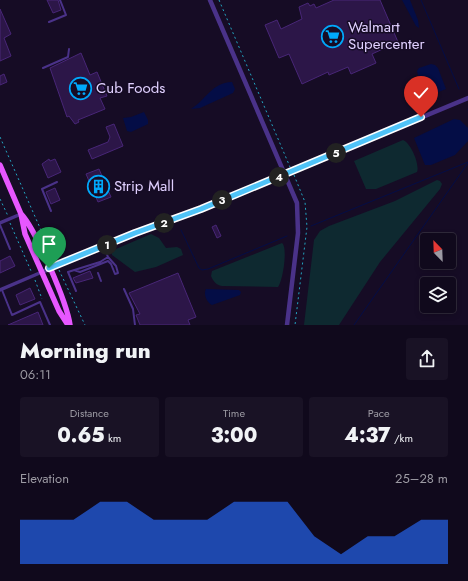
<!DOCTYPE html>
<html lang="en">
<head>
<meta charset="utf-8">
<style>
  body { margin:0; font-family:Jost,sans-serif; background:#191225; color:#f1f3f6; height:100vh; display:flex; flex-direction:column; font-size:15px; white-space:nowrap }
  * { box-sizing:border-box; margin:0 }
  p { font-size:13px; color:#9c9aa3 }
  .icon { flex:none; width:22px; height:22px; fill:none; stroke:currentColor; stroke-width:2; stroke-linecap:round; stroke-linejoin:round }
  .map { position:relative; height:325px; overflow:hidden }
  .panel { display:flex; flex-direction:column; background:#10091c; flex:1 }
  .panel>* { flex:none }
  .needle { width:26px; rotate:337deg }
  .tools { position:absolute; left:420px; top:233px; display:grid; gap:8px }
  .tools a { display:grid; place-items:center; width:36px; height:36px; border-radius:4px; background:#10091c; box-shadow:0 2px 6px #0003,0 0 0 1px #302a3b; font-size:20px }
  .pin { position:absolute; display:grid; place-items:center; width:34px; height:34px; color:#fff; margin:-41px -17px; border-radius:50% 50% 50% 0; rotate:-45deg; box-shadow:0 0 4px #0007 }
  .pin .icon { rotate:45deg }
  .km { position:absolute; width:20px; height:20px; margin:-10px; border-radius:50%; background:#222; color:#fff; font-size:11px; line-height:20px; text-align:center }
  .round { display:grid; place-items:center; flex:none; width:42px; height:42px; border-radius:4px; background:#191225 }
  .head { display:flex; align-items:center; justify-content:space-between; height:68px; padding:0 20px }
  h1 { font-size:22px; font-weight:800; line-height:30px }
  .stats { display:grid; grid-template-columns:repeat(3,1fr); gap:6px; height:68px; padding:4px 20px }
  .stats div { display:grid; align-content:center; border-radius:4px; background:#191225; text-align:center }
  .stats b { font-size:20px; font-weight:800 }
  .stats small { font-size:11px; font-weight:400 }
  .stats p { font-size:11px }
  .chart { height:112px; padding:8px 20px }
  .chart p { display:flex; justify-content:space-between }
  .chart svg { width:100%; height:72px; margin-top:4px; fill:#2563eb; opacity:.7 }
  .map>svg:first-child { display:block }
</style>
</head>
<body>
<div class="map">
<svg width="468" height="325" viewBox="0 0 468 325">
  <rect width="100%" height="100%" fill="#160c25"/>
  <!-- green -->
  <path fill="#0e2930" d="M403,140c8,3 17,25 14,32l-41,17h-10l-12,-28z
    M437,180l3,1 2,3 -2,5 -60,73 -41,63h-35l10,-85 6,-9 9,-5 66,-25z
    M151,234l8,4 7,10 11,-1 4,2 2,6 -27,12 -21,5 -23,-17v-3l4,-3z
    M282,243c6,4 1,38 -4,44l-56,-1c-6,-1 -9,-5 -11,-10l1,-5z"/>
  <!-- water -->
  <path fill="#040d46" d="M402,0h8l8,20 1,8 -3,-2z
    M431,64l4,1 3,3 8,21 -17,7 -9,-13 -3,-12 2,-3z
    M232,82l3,7 -2,4 -33,15 -9,1c16,-10 20,-26 41,-27z
    M144,112l4,8v4l-17,8 -4,-1 -4,-13 8,-1z
    M454,119l6,1 8,8v13l-13,14 -24,10h-6l-11,-27z
    M206,289l33,1 2,2 -1,3 -28,10c-5,-2 -9,-11 -6,-16z"/>
  <g fill="none" stroke-linecap="round" stroke-linejoin="round">
    <!-- stream -->
    <path stroke="#040d46" stroke-width="1" d="M421,0l38,89
      M468,109v1
      M311,226l157,-64
      M181,230l18,38 3,2 6,-1 79,-33
      M354,325l114,-162"/>
  </g>
  <!-- building -->
  <path fill="#2c1648" stroke="#482677" d="M47,0h11l3,10 -8,3z
    M334,0h46l18,42 -26,12 4,9 -25,11 -3,-7 -19,8 -1,-3 -26,12 -13,-30 -10,4 -14,-33 12,-5 4,9 21,-10 -3,-12 9,-4 2,3 4,-2 2,4z
    M0,9l11,25 -7,4 7,18 -11,5z
    M81,53l9,22 7,-3 10,24 -7,2 5,11 -27,11 1,2 -4,2 -6,-8 -2,1 -17,-49z
    M4,74l3,8 -7,3v-9z
    M114,124l9,22 -31,13 -4,-9 20,-8 2,-5 -4,-10z
    M49,159l1,2 5,-2 6,13 -13,6 -6,-14z
    M99,169l12,28 -13,5 -12,-28z
    M55,188l5,12 -9,4 -5,-12z
    M216,225l5,11 -4,2 -5,-11z
    M10,256l5,10 -15,7v-12z
    M90,271l3,7 -17,5 -3,-5z
    M178,273l18,44 -8,3 2,5h-50l-4,-10 4,-1 -11,-21z
    M30,288l5,11 -15,6 -4,-10z
    M38,312l5,13h-35z"/>
  <g fill="none" stroke-linecap="round" stroke-linejoin="round">
    <!-- path -->
    <path stroke="#22a6c2" stroke-width="1" stroke-dasharray="2 3" stroke-linecap="butt" d="M219,0l71,167
      M0,137l55,125
      M294,175l11,27 2,25 -12,98
      M0,199l8,17
      M10,223l21,48
      M59,270l26,55
      M35,280l7,19"/>
    <!-- service -->
    <path stroke="#4a3289" stroke-width="2" d="M49,22l17,-7 -6,-15
      M43,68l25,-11 1,-8
      M51,211l-9,-22 15,-7
      M0,225l10,24
      M104,247l4,10
      M74,270l6,2 28,-11 3,3 4,10
      M98,273l3,8
      M124,289l9,20 2,16
      M2,290l10,25 28,-13 10,23
      M76,291l-8,-19 32,-10 8,-5 8,9 2,7 -3,1"/>
    <!-- minor -->
    <path stroke="#4a3289" stroke-width="3.5" d="M0,223l21,-9
      M0,290l42,-18"/>
    <!-- tertiary -->
    <path stroke="#4a3289" stroke-width="4.5" d="M210,0l87,203 1,30 -11,92
      M42,272l101,-42 58,-21 267,-111"/>
    <!-- primary -->
    <path stroke="#e757ff" stroke-width="5.5" d="M0,165l21,49 4,20 34,77 9,14
      M21,214c15,16 46,89 49,111"/>
  </g>
  <g fill="none" stroke-linecap="round" stroke-linejoin="round">
    <defs>
      <path id="route" d="M49,268l86,-35 66,-24 220,-92"/>
    </defs>
    <!-- route casing -->
    <use href="#route" stroke="#fff" stroke-width="8"/>
    <!-- route -->
    <use href="#route" stroke="#4fc3f7" stroke-width="5"/>
  </g>
  <!-- icons -->
  <defs>
    <symbol id="supermarket-ring" viewBox="-11 -11 22 22"><circle r="9.5" fill="#160c25" stroke="#00a8fb" stroke-width="1.5"/><path d="M-6-5.5h2.5l.6 2H6L4.5 2H-2.5L-4.4-4H-6ZM-1.5 3.2a1.3 1.3 0 1 0 .1 0ZM3 3.2a1.3 1.3 0 1 0 .1 0Z" fill="#00a8fb"/></symbol>
    <symbol id="building-ring" viewBox="-11 -11 22 22"><circle r="9.5" fill="#160c25" stroke="#00a8fb" stroke-width="1.5"/><path d="M-4-6H4V6H1V3H-1V6H-4ZM-2.5-4.3h1.7v1.8h-1.7ZM.8-4.3h1.7v1.8H.8ZM-2.5-1h1.7V.8h-1.7ZM.8-1h1.7V.8H.8Z" fill="#00a8fb"/></symbol>
  </defs>
  <g fill-rule="evenodd">
    <use href="#supermarket-ring" x="320" y="24" width="25" height="25"/>
    <use href="#supermarket-ring" x="68" y="76" width="25" height="25"/>
    <use href="#building-ring" x="86" y="174" width="25" height="25"/>
  </g>
  <g text-anchor="middle" stroke-width="3" stroke-linejoin="round" paint-order="stroke">
    <!-- poi labels -->
    <g font-size="15" fill="#e0d0ff" stroke="#160c25" text-anchor="start">
      <text x="348" y="32">Walmart<tspan x="348" dy="17">Supercenter</tspan></text>
      <text x="96" y="93">Cub Foods</text>
      <text x="114" y="191">Strip Mall</text>
    </g>
  </g>
</svg>
<div class="tools">
<a><svg class="needle" viewBox="-14 -14 28 28"><path d="M0-13l5 13h-10z" fill="#e53935"/><path d="M0 13l5-13h-10z" fill="#9c9aa3"/></svg></a>
<a><svg class="icon" aria-label="layers" viewBox="0 0 24 24"><path d="M12 4l9 5-9 5-9-5zM3 14l9 5 9-5"/></svg></a>
</div>
<div class="pin" style="left:49px;top:268px;background:#1e9e55"><svg class="icon" aria-label="arrive" viewBox="0 0 24 24"><path d="M6 21V4h12l-3 4 3 4H6"/></svg></div>
<div class="pin" style="left:421px;top:117px;background:#d93025"><svg class="icon" aria-label="check" viewBox="0 0 24 24"><path d="M5 12l5 5 9-10"/></svg></div>
<b class="km" style="left:107px;top:245px">1</b>
<b class="km" style="left:164px;top:223px">2</b>
<b class="km" style="left:222px;top:200px">3</b>
<b class="km" style="left:279px;top:177px">4</b>
<b class="km" style="left:336px;top:153px">5</b>
</div>
<section class="panel">
<div class="head"><div><h1>Morning run</h1><p>06:11</p></div><a class="round"><svg class="icon" aria-label="share" viewBox="0 0 24 24"><path d="M12 15V3M7 8l5-5 5 5M5 13v7h14v-7"/></svg></a></div>
<div class="stats">
<div><p>Distance</p><b>0.65<small> km</small></b></div>
<div><p>Time</p><b>3:00</b></div>
<div><p>Pace</p><b>4:37<small> /km</small></b></div>
</div>
<div class="chart"><p><span>Elevation</span>25–28 m</p>
<svg viewBox="0 0 160 44" preserveAspectRatio="none"><path d="M0 44V17L10 17L20 17L30 6L40 6L50 17L60 17L70 17L80 6L90 6L100 6L110 27L120 38L130 27L140 27L150 17L160 17V44z"/></svg>
</div>
</section>
</body>
</html>
